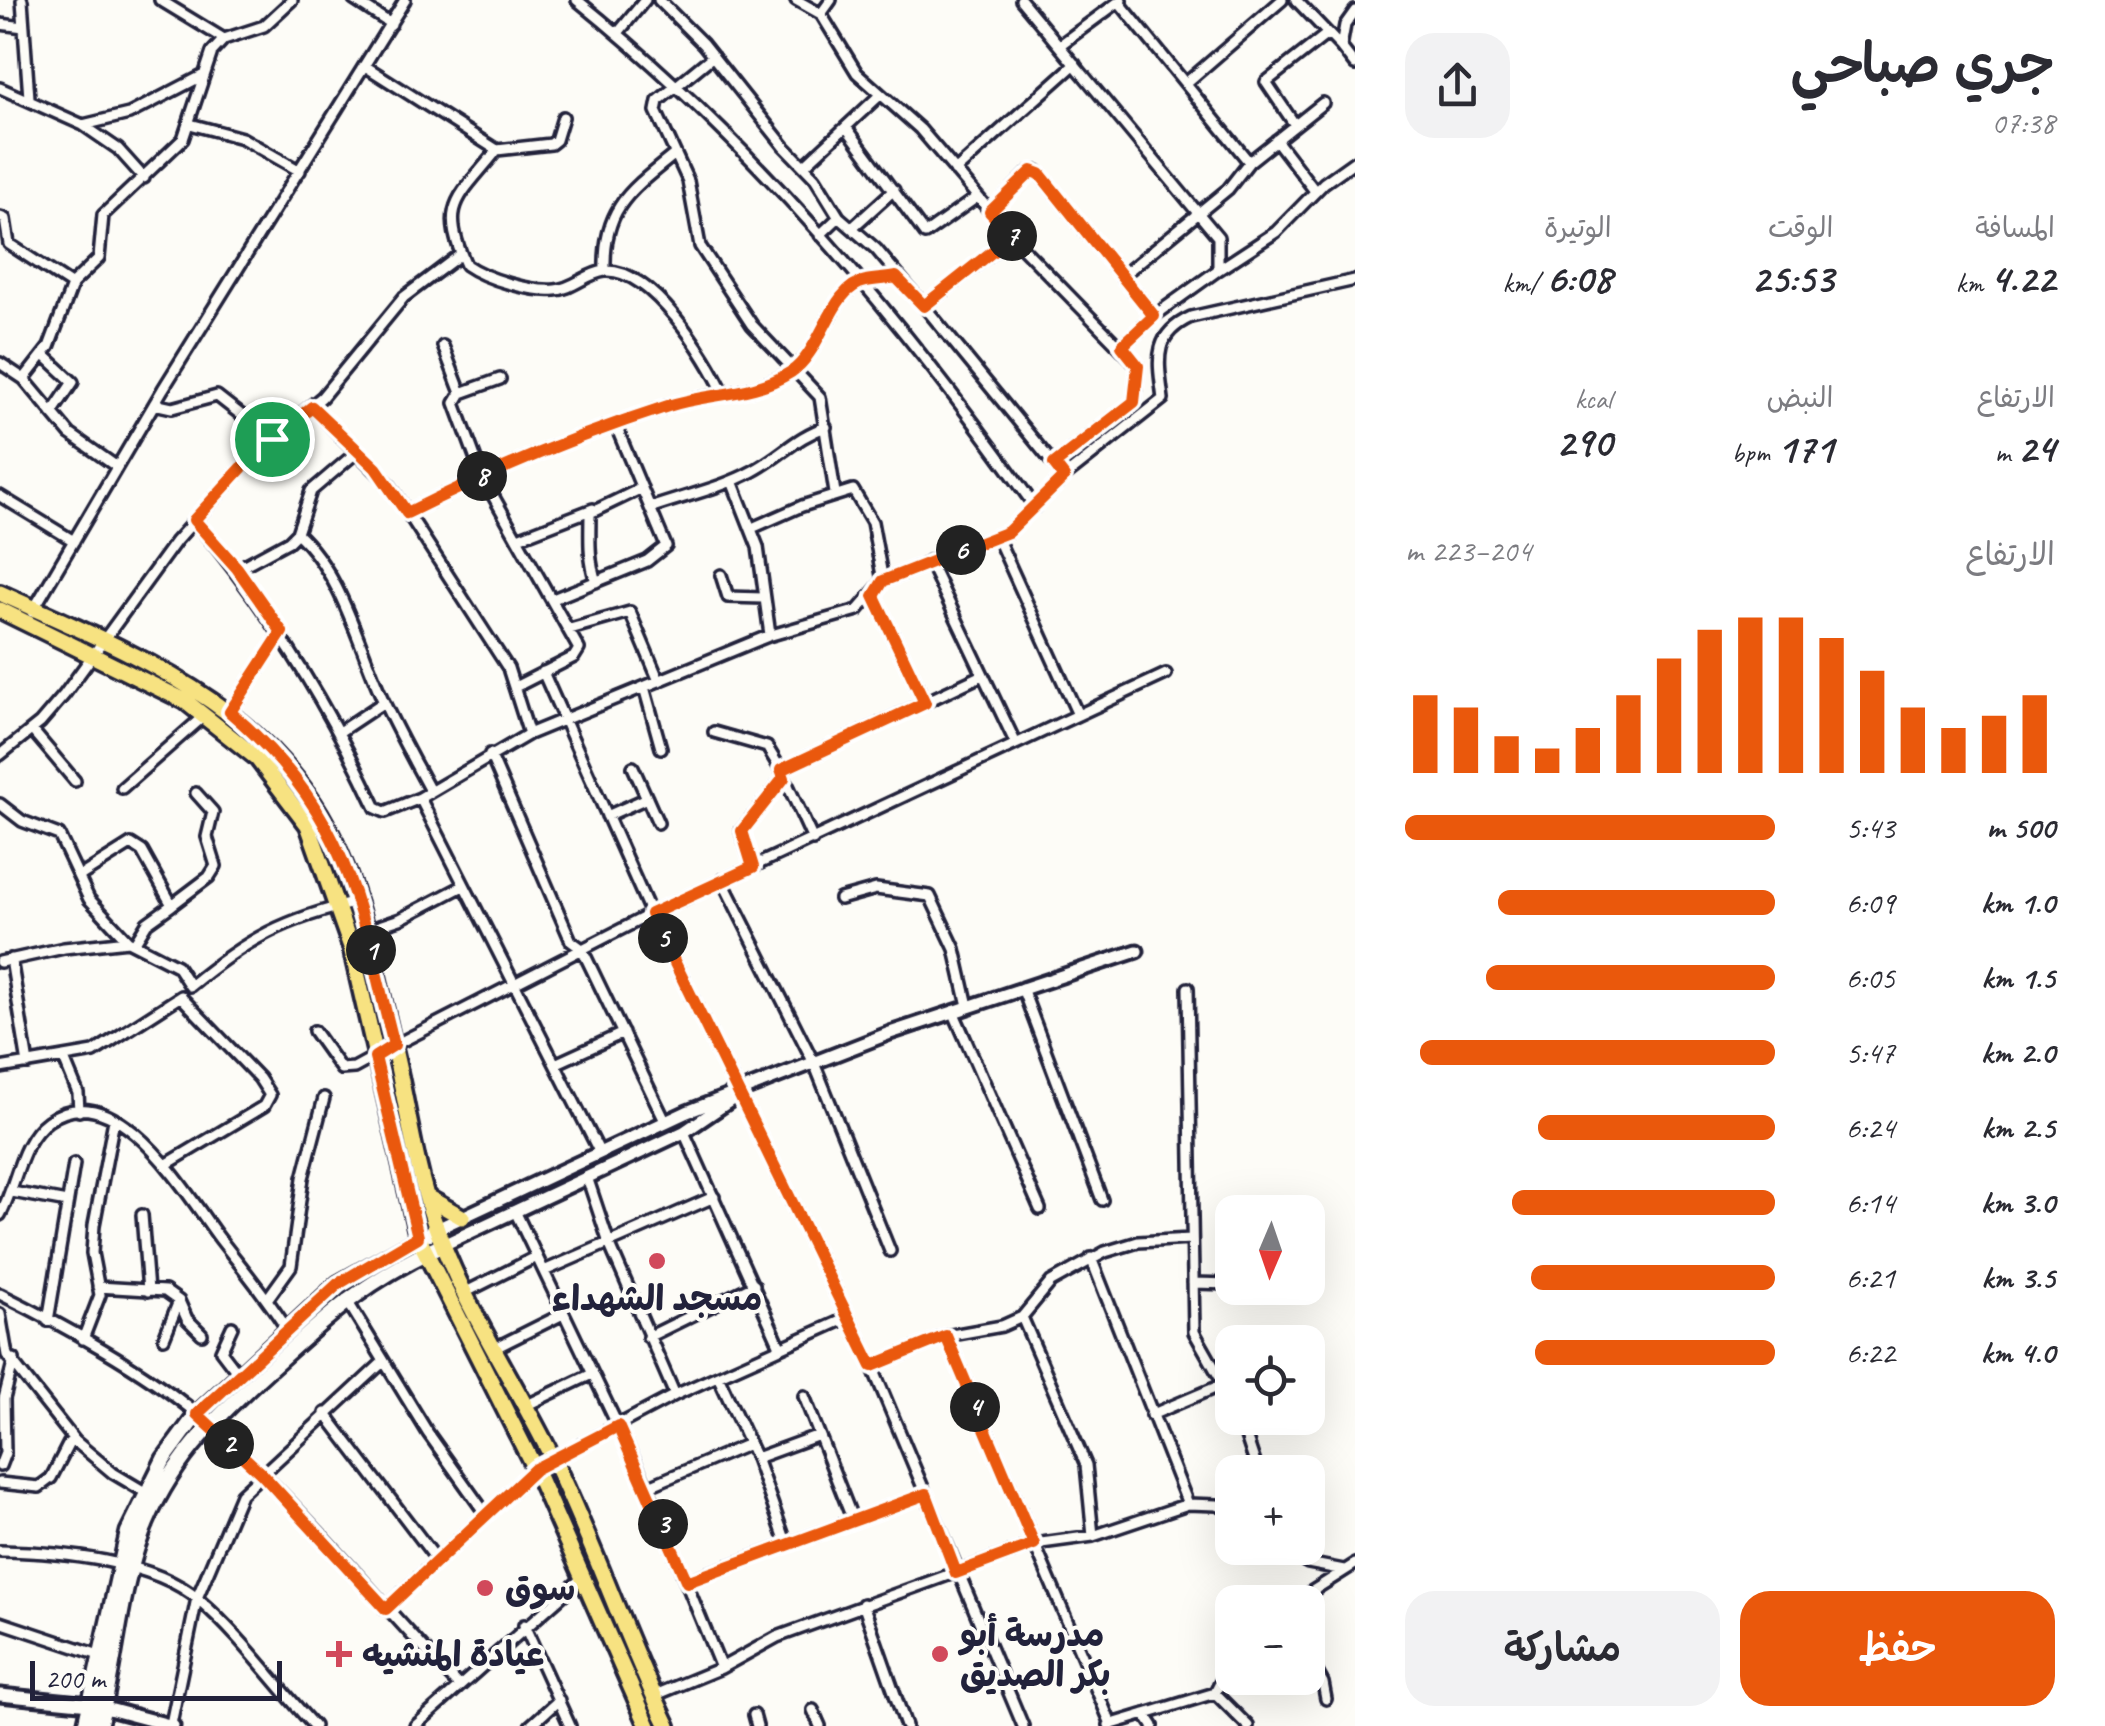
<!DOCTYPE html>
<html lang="ar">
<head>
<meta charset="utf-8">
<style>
  body { margin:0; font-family:Caveat,"Playpen Sans Arabic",sans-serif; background:#f2f2f3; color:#2b2b33; direction:rtl; height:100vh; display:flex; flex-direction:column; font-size:38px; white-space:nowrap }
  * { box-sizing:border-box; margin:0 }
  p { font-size:32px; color:#7c7c81 }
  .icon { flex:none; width:55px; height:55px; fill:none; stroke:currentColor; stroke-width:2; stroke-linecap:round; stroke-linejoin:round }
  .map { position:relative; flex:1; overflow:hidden; direction:ltr }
  .sheet { display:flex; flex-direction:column; background:#fff; width:750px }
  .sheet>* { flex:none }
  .needle { width:65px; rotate:182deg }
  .controls { position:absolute; left:1215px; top:1195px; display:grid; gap:20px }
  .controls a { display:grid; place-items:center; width:110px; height:110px; border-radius:20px; background:#fff; box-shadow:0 10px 40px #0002; font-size:50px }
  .scale { position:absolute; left:30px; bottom:25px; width:252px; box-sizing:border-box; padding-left:10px; border:5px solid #22223b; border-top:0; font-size:28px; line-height:35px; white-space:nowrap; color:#22223b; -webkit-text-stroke:8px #fdfcf7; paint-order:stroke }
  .pin { position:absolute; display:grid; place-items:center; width:85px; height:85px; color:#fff; margin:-42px; border:5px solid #fff; border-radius:50%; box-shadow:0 2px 10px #0007 }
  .km { position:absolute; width:50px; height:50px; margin:-25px; border-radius:50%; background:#222; color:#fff; font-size:28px; line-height:50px; text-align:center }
  .round { display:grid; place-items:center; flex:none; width:105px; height:105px; border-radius:30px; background:#f2f2f3 }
  .overview { display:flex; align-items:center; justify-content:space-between; height:170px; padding:0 50px }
  h1 { font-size:55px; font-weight:600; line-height:75px }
  .metrics { display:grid; grid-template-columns:repeat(3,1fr); gap:15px; height:170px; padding:10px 50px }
  .metrics div { display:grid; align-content:center }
  .metrics b { font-size:42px; font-weight:600 }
  .metrics small { font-size:28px; font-weight:400 }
  .metrics p { font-size:28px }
  .chart { height:280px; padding:20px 50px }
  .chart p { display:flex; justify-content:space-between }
  .chart svg { width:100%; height:180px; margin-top:10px; stroke:#ea580c; stroke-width:6 }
  .button { display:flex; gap:20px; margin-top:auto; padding:20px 50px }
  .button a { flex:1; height:115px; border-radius:30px; background:#ea580c; color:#fff; font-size:40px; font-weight:600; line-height:115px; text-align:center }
  .button a+a { background:#f2f2f3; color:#2b2b33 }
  ul { padding:0 50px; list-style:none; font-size:32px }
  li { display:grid; grid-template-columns:160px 120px 1fr; align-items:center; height:75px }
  li i { height:25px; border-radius:12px; background:#ea580c }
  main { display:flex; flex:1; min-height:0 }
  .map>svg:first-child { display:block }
</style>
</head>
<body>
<main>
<section class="sheet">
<div class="overview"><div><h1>جري صباحي</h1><p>07:38</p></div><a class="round"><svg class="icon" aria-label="share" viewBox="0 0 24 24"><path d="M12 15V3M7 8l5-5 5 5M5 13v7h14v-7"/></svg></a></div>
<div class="metrics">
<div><p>المسافة</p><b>4.22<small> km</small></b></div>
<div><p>الوقت</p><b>25:53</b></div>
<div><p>الوتيرة</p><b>6:08<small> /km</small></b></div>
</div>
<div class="metrics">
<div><p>الارتفاع</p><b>24<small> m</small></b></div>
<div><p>النبض</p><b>171<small> bpm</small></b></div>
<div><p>kcal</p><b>290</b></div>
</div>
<div class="chart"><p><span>الارتفاع</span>204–223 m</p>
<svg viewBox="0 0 160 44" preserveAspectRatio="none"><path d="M5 44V25M15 44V28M25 44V35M35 44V38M45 44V33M55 44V25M65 44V16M75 44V9M85 44V6M95 44V6M105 44V11M115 44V19M125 44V28M135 44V33M145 44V30M155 44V25"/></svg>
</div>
<ul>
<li><b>500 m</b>5:43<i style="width:100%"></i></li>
<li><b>1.0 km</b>6:09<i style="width:75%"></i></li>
<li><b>1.5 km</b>6:05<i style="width:78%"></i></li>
<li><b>2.0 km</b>5:47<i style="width:96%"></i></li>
<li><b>2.5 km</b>6:24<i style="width:64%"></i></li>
<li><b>3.0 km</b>6:14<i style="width:71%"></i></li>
<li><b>3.5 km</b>6:21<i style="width:66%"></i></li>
<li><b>4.0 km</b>6:22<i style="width:65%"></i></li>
</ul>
<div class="button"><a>حفظ</a><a>مشاركة</a></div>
</section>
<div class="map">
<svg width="1355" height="1726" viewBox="0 0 1355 1726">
  <rect width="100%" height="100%" fill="#fdfcf7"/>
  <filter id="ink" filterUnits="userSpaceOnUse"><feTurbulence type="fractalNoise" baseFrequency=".01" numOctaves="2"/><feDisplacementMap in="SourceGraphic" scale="20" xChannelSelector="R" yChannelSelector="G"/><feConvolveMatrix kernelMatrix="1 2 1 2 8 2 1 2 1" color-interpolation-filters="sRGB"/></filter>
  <g filter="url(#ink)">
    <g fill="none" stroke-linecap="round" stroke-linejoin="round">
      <defs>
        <path id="minor" d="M22,0l7,98
          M160,0l64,39
          M354,0l37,24
          M577,0c178,144 327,321 458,507
          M659,0l44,44 81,102 31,32 24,39 37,32 48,57 140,171
          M796,0l25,14
          M831,0l-10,14 36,59 63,56 92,108 126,129 -4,36 -80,62
          M1021,0l197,237v33l58,-38 48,-49 31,-22
          M1296,0l45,47
          M1119,2l130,160 74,-59
          M1355,11l-10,14 -4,22 14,18
          M0,24l24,3
          M618,33l27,-33
          M1060,45l61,-45
          M713,56l-55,45 -2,10 32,70 12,65 52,79 68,72 15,96
          M365,66l132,84c-37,47 -59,54 -31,115 20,14 65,27 89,25 18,-1 32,-17 50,-19 47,-3 102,86 119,123
          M1186,83l96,-83
          M0,88l83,37
          M190,124l52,14 58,33
          M1295,125l-29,-43 61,-48
          M846,127l79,107 52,-37
          M1276,140l39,51
          M497,150l54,-6 5,-4 7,-23
          M805,165l75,-70
          M955,171l120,-107
          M144,178l-26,-29 -35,-24 46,-11 73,-38
          M990,212l39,-40 8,-1 117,145
          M0,217l5,2 4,25 63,41
          M852,228l42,-38
          M820,235l19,-18
          M605,271c-2,-62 23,-79 70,-117
          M1122,276l106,-87 21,-27
          M924,306l88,-69
          M443,346l18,47
          M1122,346l32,-30 64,-46
          M44,355l29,27 -21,31
          M0,363l24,16 46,55 47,33
          M24,379l25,-32 24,-64 26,-25 4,-43 80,-76 29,-87 12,-13 40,-13 28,-26
          M500,379l-39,14 -6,10 27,73 97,173 -5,8 -57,29
          M154,404l18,4 45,-12 55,43
          M312,407l77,77 119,184 21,66
          M732,481l26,66 12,88
          M0,496l74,45
          M650,508c34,-12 72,-20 103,-37 27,-14 44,-35 73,-44
          M407,513c84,-42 171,-78 261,-107 43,-14 84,-9 123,-35 32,-21 40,-84 75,-90 10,-2 20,-2 30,-4
          M194,520c75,89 133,183 182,288l9,4 35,-14
          M752,528l50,-22 51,-16 19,32 11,59
          M297,533c45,41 61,112 86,167 14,31 31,61 47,91
          M997,537l81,178
          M518,538l75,-29
          M929,561l87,183
          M237,569l52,-28 8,-8 14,-42 47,-40
          M721,575l7,22 35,1
          M596,582c-8,-24 -6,-45 -6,-69l52,-25
          M874,596l51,107
          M553,599l94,-38 19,-15 -51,-122
          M32,612l131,-223 242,-389
          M570,629l60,-17 29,69
          M543,672l108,242 221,452 151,360
          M644,687l17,61
          M230,712l52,-80
          M32,730l43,51
          M339,732l45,-30
          M714,732l53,15 14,23
          M490,754l81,187 11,8 83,172
          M0,755l40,-32 24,-28 112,-154 84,-93 62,-51 82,-100 57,-43
          M633,767l25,56
          M122,788l83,-73
          M0,804l22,17 37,14 30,64 39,42
          M607,816l40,-18
          M813,840l-32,-70 202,-95
          M753,867l-12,-36 43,-53
          M80,876l51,-32 11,7 30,54 -25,18 -13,21
          M722,880l92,183 76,188
          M840,899l36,-10 54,7 25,53 13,57
          M172,905l37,-28 7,-11 -9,-29 6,-25 -17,-19
          M367,930l33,-11 63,-33
          M11,959l17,105
          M0,962l64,-14 64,-7 49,25 13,20c57,-47 96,-68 168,-84
          M1022,988l80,212
          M1188,988l6,344 38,67
          M953,1011l87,198
          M314,1031l27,38 13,-1 22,-12
          M389,1048l262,-134 515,-240
          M64,1059l14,34 1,18
          M555,1064l68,-31
          M0,1068l94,-16 87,-56
          M684,1132l96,214
          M600,1153l-180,-355 109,-64 239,-98 90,-26 25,-29 125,-49 56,-55 99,-78c-5,-39 -11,-64 28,-82l164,-37
          M167,1164l97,-58 6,-11 -11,-17 -78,-81
          M587,1177l22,66 66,152
          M12,1192l55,10
          M515,1211l132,276 74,181
          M0,1215c17,-30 19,-73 48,-94 69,-50 140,76 172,118 24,31 47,58 68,92
          M142,1215l6,76
          M1091,1258l97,246
          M544,1271l170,-74
          M1193,1283l39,1
          M98,1287l67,4 14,10
          M464,1293l72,-36
          M0,1294c61,30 145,76 197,120 95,80 175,181 261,271
          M268,1298l23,-32 12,-88 21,-80
          M346,1299l82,134 57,80
          M0,1314l7,41 68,86 38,32 32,19
          M1022,1317l64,148 7,71
          M48,1321l26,-157
          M232,1327l-11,24 19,25
          M946,1336l165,388
          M648,1337l106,-52
          M164,1338l15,-37 8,18 15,15
          M83,1339l17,-44 -8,-42 2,-28 20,-105
          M493,1349l70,-35
          M872,1366l74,-30 56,-10 20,-9 29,-35 54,-30 33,-10 53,-3
          M718,1376l38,82 30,84
          M804,1396l48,122
          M525,1406l67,-32
          M325,1413l112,147
          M1151,1415l73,-31
          M1240,1418l18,54
          M756,1458l63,-23
          M0,1466l5,-13 -1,-54 10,-40
          M0,1483l39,4 12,-9 18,-35 6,-2
          M647,1487l102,-43
          M1280,1548l28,15 36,7
          M0,1551c59,1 154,9 199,49 42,36 77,85 115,126
          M687,1581l239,-87
          M1295,1602l60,-38
          M863,1604l43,122
          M385,1609l150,-140 140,-74 170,-76
          M0,1622l102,34
          M524,1625l46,101
          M1308,1656l15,27 3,16
          M1215,1693l33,33
          M653,1696l68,-28 56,-31 257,-93 59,-8 95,-32 29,1 15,6
          M813,1710l7,16
          M1145,1714l8,12
          M754,1715l3,11
          M171,1724l26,-126 44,-104 142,-132
          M1109,1725l106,-32 17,-34
          M415,1726l167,-148
          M530,1726l29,-26"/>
        <path id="tertiary" d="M437,1229l250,-117 203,-79 247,-82
          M443,1245l241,-113 47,-32
          M0,1695l90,9 83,22"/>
        <path id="secondary" d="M85,1726l43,-194 36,-73 33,-45 141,-130 99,-55
          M99,1726c16,-59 19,-121 38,-179 26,-80 78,-130 140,-185 57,-52 95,-85 166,-117"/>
        <path id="primary" d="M0,593c132,60 279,115 339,259 26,60 38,125 53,189 15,59 21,119 41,177 28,84 79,158 118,237 43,88 74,182 117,271
          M0,610l185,91 72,57 51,67 43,122 67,290 117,232 113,257
          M427,1197l35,20"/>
      </defs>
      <!-- minor casing -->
      <use href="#minor" stroke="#22223b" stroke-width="16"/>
      <!-- tertiary casing -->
      <use href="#tertiary" stroke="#22223b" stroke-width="19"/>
      <!-- secondary casing -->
      <use href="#secondary" stroke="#22223b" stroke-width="21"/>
      <!-- primary casing -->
      <use href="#primary" stroke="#22223b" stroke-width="22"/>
      <!-- minor -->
      <use href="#minor" stroke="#fdfcf7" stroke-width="9"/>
      <!-- tertiary -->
      <use href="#tertiary" stroke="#fdfcf7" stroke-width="11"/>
      <!-- secondary -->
      <use href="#secondary" stroke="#fdfcf7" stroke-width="14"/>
      <!-- primary -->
      <use href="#primary" stroke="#f7e281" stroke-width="15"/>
    </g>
  </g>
  <g fill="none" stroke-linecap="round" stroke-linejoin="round" filter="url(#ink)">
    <defs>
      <path id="route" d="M1032,171l8,3 114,142 -32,30 16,20 -4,36 -80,62 10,13 -56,55 -125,49 -9,15 51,107 -144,67 3,8 -42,53 11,36 -102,47 221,452 74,-30 88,208 -78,29 -30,-79 -239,88 -69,-156 -83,43 -149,140 -125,-136 -64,-59 141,-130 80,-47 -43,-180 19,-12c-37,-144 -44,-230 -164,-333l52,-80 -45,-64 -43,-48 66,-72 52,-41 64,61 31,45c84,-42 171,-78 261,-107 43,-14 84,-9 123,-34 32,-21 39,-85 75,-91 10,-2 20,-2 30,-4l28,29 88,-70 -22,-24z"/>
    </defs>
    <!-- route casing -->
    <use href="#route" stroke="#fff" stroke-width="20"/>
    <!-- route -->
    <use href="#route" stroke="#ea580c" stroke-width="12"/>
  </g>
  <!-- markers -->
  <g fill="#d1495b" stroke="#fdfcf7" stroke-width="4">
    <circle cx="657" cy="1261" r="10"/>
    <circle cx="485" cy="1588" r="10"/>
    <path d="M334 1639h10v10h10v10h-10v10h-10v-10h-10v-10h10z"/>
    <circle cx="940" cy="1654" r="10"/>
  </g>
  <g text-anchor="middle" stroke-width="8" stroke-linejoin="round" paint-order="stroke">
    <!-- poi labels -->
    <g font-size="35" font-weight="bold" fill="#22223b" stroke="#fdfcf7" text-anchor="start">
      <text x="657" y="1310" text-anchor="middle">مسجد الشهداء</text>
      <text x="505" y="1600">سوق</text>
      <text x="960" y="1646">مدرسة أبو<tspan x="960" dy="40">بكر الصديق</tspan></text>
      <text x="362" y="1666">عيادة المنشيه</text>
    </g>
  </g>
</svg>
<div class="controls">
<a><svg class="needle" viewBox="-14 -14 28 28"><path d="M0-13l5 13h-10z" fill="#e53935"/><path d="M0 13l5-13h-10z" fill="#7c7c81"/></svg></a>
<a><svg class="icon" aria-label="locate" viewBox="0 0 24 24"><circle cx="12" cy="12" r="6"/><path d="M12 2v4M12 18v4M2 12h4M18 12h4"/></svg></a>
<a>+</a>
<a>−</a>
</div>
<div class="scale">200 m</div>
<div class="pin" style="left:272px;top:439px;background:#1e9e55"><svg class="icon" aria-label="arrive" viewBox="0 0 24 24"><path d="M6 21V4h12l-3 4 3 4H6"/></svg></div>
<b class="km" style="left:371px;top:950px">1</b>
<b class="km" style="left:229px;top:1444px">2</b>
<b class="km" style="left:663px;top:1524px">3</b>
<b class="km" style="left:975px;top:1407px">4</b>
<b class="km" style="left:663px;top:938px">5</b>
<b class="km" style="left:961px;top:550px">6</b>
<b class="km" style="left:1012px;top:236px">7</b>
<b class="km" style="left:482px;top:476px">8</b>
</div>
</main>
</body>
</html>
